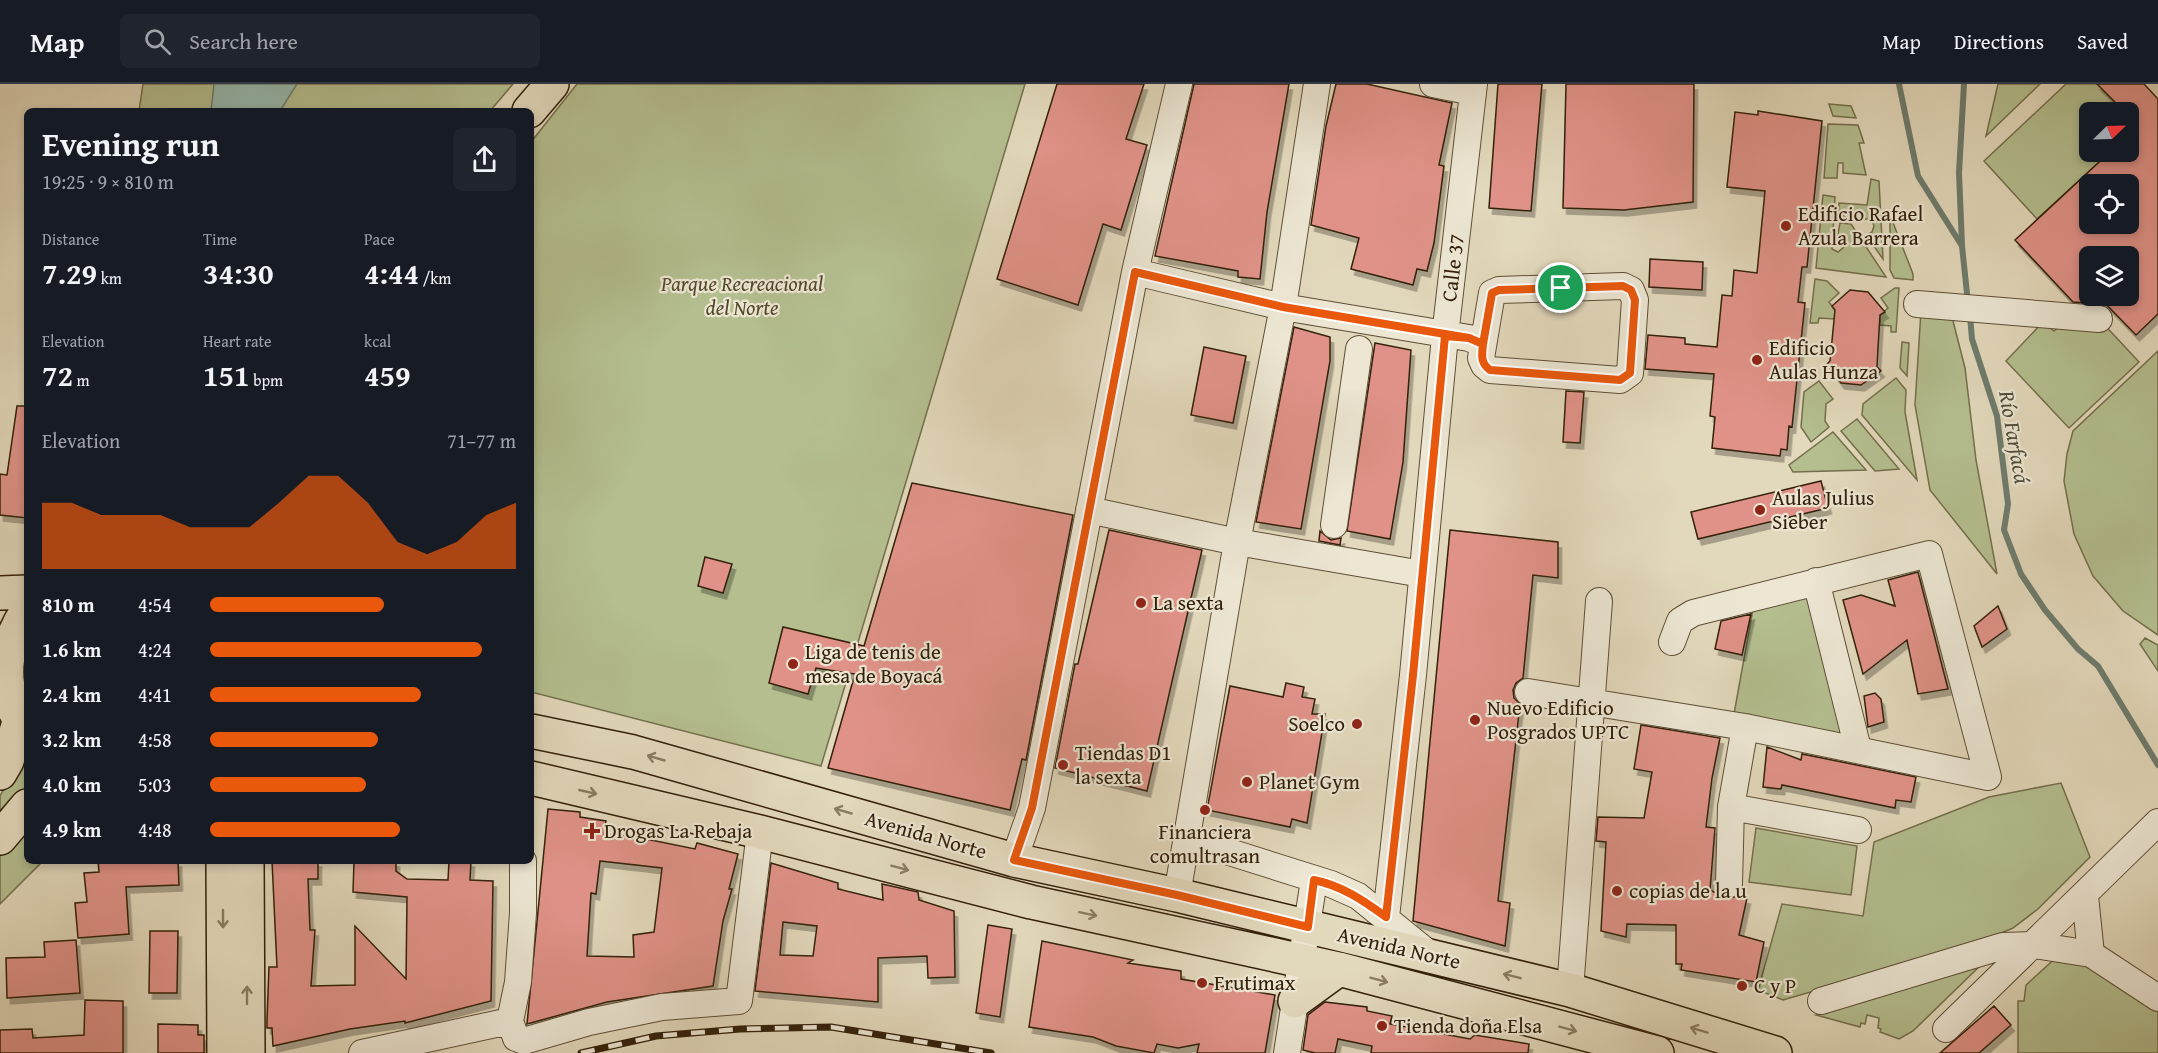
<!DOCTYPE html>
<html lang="en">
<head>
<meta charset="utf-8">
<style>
  body { margin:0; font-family:"Gentium Book Plus",serif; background:#20242c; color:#f1f3f6; height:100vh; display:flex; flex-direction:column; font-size:22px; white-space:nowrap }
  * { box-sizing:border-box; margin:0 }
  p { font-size:20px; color:#9ea1a6 }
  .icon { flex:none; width:33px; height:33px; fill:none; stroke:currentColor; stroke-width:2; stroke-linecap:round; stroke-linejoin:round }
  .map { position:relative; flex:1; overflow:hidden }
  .details { position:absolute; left:24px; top:24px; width:510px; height:756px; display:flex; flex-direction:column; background:#171b24; border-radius:9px; box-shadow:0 3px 9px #0003 }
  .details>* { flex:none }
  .needle { width:39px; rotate:67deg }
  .buttons { position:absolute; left:2079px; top:18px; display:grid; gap:12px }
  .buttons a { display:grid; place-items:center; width:60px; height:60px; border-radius:9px; background:#171b24; box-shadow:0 3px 9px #0003; font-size:30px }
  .pin { position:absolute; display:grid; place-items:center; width:51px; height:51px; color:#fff; margin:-26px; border:3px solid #fff; border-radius:50%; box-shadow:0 2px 6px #0007 }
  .round { display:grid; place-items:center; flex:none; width:63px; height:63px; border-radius:9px; background:#20242c }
  .overview { display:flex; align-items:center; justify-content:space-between; height:102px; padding:0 18px }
  h1 { font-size:33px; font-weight:700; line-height:45px }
  .metrics { display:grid; grid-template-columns:repeat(3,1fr); gap:9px; height:102px; padding:6px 18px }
  .metrics div { display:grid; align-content:center }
  .metrics b { font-size:30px; font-weight:700 }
  .metrics small { font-size:16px; font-weight:400 }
  .metrics p { font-size:16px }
  .chart { height:168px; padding:12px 18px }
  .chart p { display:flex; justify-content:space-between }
  .chart svg { width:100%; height:108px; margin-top:6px; fill:#ea580c; opacity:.7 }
  ul { padding:0 18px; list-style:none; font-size:20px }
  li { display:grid; grid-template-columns:96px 72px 1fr; align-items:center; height:45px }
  li i { height:15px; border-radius:8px; background:#ea580c }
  header { display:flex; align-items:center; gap:36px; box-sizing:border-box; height:84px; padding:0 30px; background:#171b24; border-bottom:2px solid #363941 }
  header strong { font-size:28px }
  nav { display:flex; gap:33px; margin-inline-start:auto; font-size:21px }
  .search { width:420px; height:54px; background:#20242c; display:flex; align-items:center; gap:15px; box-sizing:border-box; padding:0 21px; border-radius:9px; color:#9ea1a6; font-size:22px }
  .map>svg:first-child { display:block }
</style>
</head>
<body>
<header>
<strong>Map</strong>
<div class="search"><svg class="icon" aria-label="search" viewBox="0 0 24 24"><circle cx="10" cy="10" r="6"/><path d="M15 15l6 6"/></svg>Search here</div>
<nav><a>Map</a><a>Directions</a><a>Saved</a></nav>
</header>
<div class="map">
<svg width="2158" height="969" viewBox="0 0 2158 969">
  <defs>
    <filter id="shadow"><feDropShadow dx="3.5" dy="6" stdDeviation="0" flood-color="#0004"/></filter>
  </defs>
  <rect width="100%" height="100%" fill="#e2d8bb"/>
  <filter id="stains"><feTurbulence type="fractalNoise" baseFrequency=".00333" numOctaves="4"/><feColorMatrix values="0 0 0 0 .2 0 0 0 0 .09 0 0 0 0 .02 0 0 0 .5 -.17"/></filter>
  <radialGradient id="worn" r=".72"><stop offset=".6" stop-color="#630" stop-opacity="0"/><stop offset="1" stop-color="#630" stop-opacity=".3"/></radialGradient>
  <!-- green -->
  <path fill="#b4be8f" stroke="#746f4c" stroke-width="1.5" d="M143,0h370l-23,27h-351z
    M577,0h448l-204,682 -290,-74v-550z
    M1998,0h42l-54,52z
    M2066,0h32l26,28h-34v40h20l-73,67 -53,-58z
    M1829,20l22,2 5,12 -23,-2z
    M1828,40l30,1 6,18h-5l7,32 -23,-2v-10h-5l-1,15h-13z
    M1871,95l8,2 4,78 -17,-24 6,-3 2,-6 -2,-6 -34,-5 1,-12 28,2z
    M1823,111l12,2 -3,52 6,3 6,-5 -2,-6 -5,-2 3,-16 11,1 35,53 -70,-9z
    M1890,131l23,59v6l-19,-2 -4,-8z
    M1815,195l12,2 12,12 -10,9 6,8v9l-16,-1 -1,5h-8z
    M1895,204h4l-3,44h-5v-6l-11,-1v-10l8,-7 -7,-10z
    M2085,220l54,58 -70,66 -63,-67 37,-39 11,9z
    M1921,227l31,6 13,51 11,92 21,114 -67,-84 -15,-85z
    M1902,258l7,1 -2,33 -7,-8z
    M2158,267v284l-35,-24 -30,-35 -19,-42 -10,-53 3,-27 6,-23z
    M1896,294l10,12 -1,22 12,68 -55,-65 1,-11z
    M1819,297l14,18 -7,5 -1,17 4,6 -18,15 -10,-15 3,-35z
    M1857,335l42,50 -24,2 -34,-40z
    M1833,348l33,38 -73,2 -4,-7z
    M1809,508l38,143 -113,-21 19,-105z
    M2145,554l13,7v26l-18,-27z
    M22,672l5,2v33l-27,33v-28z
    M2061,699l29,74 -52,52 -25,19 -43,18 -187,54 -25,-10 24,-86 81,12 11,-74 115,-45z
    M27,731v46h16l-43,43v-51z
    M1756,744l101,18 -6,49 -102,-13z
    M2060,870l20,3 78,47v49h-140v-52h6l2,-16z
    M1983,879l-70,68 -14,8 -19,-7 1,-3 -3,-1 1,-10 -12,-3 -2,9 -4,-1 -1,4 -44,-12z"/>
  <!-- water -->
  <path fill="#95baaf" stroke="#6e7c6d" stroke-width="1.5" d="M214,0h83l-17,27h-69z"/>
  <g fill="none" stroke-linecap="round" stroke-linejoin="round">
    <!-- stream -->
    <path stroke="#6e7c6d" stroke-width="6" d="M1899,0l19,92 44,70 6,57
      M1962,161l-3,-72 5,-89
      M1970,232l2,23 25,77 11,88 -4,26 17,44 24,36 33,39 20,17 60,99"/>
  </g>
  <!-- building -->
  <path fill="#e09288" stroke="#332009" stroke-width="1.5" fill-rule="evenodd" filter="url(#shadow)" d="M1057,0h87l-18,55 21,6 -26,85 -18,-6 -25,81 -81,-26z
    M1194,0h95l-22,128 -7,67 -22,-2v-6l-83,-15z
    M1336,0h31l85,19 -13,62 5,1 -10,77 -7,28 -10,-2 -4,16 -62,-16 8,-31 -48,-13 15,-99z
    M1498,0h44l-11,127 -42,-3z
    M1566,0h128l-1,118 -69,8 -61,-2z
    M2097,0h47l14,15v215l-22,21 -38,-39h30v-40h-38v44l-4,3 -13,-1 -58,-62 95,-88h18v-40h-3zM2090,100h38v40h-38z
    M1758,27l64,10 -15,146h-5l-4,35 7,1 -13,124 -3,-1 -2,24 -6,-1 -1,7 -68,-8 3,-31 -5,-1 4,-42 -69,-5 3,-34 37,3v6l32,3 5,-52 10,1 2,-26 23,3 8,-82 -38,-4 8,-75 23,3z
    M1650,175l53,3 -1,28 -53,-3z
    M1850,206l18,2 17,20 -5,3 -2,33 -1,19 4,4 -20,14 -20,-2 -14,-19 3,-3 5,-51 -3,-4z
    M1294,243l36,10v24l-29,168 -45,-7z
    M1375,259l36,7 -8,112 -13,77 -43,-8z
    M1204,263l42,9 -13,67 -42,-8z
    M1566,307l18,1 -4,51 -17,-1z
    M17,322h10v112l-27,-3v-41l7,1z
    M1821,397l7,27 -130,31 -7,-27z
    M912,399l161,32 -47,245 -4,-1 -12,51 -182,-42 27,-94 -39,-6 -8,26 -39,-11 14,-56 81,19z
    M1109,446l93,20 -55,241 -92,-23 20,-104h3z
    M1450,446l108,12v36l-25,-3 -10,103 -7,5 -3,7 1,8 6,6 -22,197 12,2 -5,43 -92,-25z
    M1320,447l11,9 10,-2 -1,7 -21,-4z
    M705,473l27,7 -9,29 -25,-7z
    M1918,488l30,117 -30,5 -11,-54 -44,34 -20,-74 18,-5 34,11 -7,-26z
    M1998,522l9,23 -25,18 -8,-21z
    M1751,530l-9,41 -27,-6 6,-28z
    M1286,599l18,4 -2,10 13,2 -3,15h13l-18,109 -15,-4 -2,8 -83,-17 23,-124 53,11z
    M1875,609l6,6 3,23 -16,5 -4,-31z
    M1641,641l79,13 -8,40 -6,49 9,1 -5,62 18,9 9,-3 10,2 -8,37 25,7 -8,40 -75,-12 1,-6h-6v-39l-49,-1 -1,13 -25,-6 5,-89 -10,-1 2,-24 46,1 8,-46 -18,-3z
    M1767,663l34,13 1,-6 114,23 -5,25 -15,-2 -1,8 -113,-23 -1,4 -18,-2z
    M548,725l32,3v5l26,4 -2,13 32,3 59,12 2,-6 41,11 -9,35h3l-9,32 -10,65 -106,16 -80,22zM600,777l62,7 -8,64 -21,3 1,22 -47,-1 4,-63 5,1z
    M98,777h80l1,24 -53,2 3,47 -51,4 -3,-35 12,-1 -3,-29 15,-1z
    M272,777h46v18h-10l2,51h5l-4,56 44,-1v-59l51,53 1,-82 -54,-5 1,-31h42v10l11,8 41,1 1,-19h22l-1,19 23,1 -2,120 -86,22v-2l-55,8 -77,17 -1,-18h-5v-8l2,-53h8z
    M771,779l67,20v6l45,11 -1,-16 36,8 1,8 35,11 1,66 -27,1 -1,-22 -49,2v44l-123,-11zM783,838l34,4 -4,30 -33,-1z
    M988,841l24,4 -12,88 -24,-4z
    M150,847h28l-1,62h-28z
    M76,856l4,53 -73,5 -1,-40 39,-1 -1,-15z
    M1042,857l91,19 -5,3 53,8v8l94,16 -10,58h-68l2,-9 -21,4 -21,-4 -3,9 -38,-7 -23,-9 -64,-10z
    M85,916l38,1v52h-123v-23l32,-1 1,9 51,-3z
    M1325,918l42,5v4l25,5 -2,8 80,15 5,-4 54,9 -1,9h-157l1,-7 -34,-7 -3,14h-20l-12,-3 5,-35z
    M1994,922l17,19 -32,28h-39z
    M158,940l40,1v10h6v18h-46z"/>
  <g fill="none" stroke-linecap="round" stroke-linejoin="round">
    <defs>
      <path id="minor" d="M1433,0l40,8
        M1135,188l148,35 186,31 14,6
        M1623,202l8,4 4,10 -5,73 -10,7 -130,-10 -6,-5 -3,-7 11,-65 7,-3z
        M1917,220l182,15
        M1089,426l148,32 185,32
        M1334,441l25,-176
        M1816,497l42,168
        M1528,608l217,35 243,50 -59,-223 -236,59 -13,8 -8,21
        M1731,723l127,23
        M1188,755l143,45 27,12 74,60
        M1014,776l18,-52 103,-536 44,-188
        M523,777v52l-5,69 -8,39 6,17 8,3 65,-19 73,-15 77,-6 21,-169
        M1729,800l2,-77 14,-80
        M1177,811l60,-353 46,-235 34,-223
        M2085,812l6,58
        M1386,833l27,-242 32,-339 29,-252
        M1570,906l29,-389
        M1821,917l182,-55 31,-1 57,9 67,44
        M1946,945l212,-207
        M362,969l148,-32
        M1287,969l27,-173"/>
      <path id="major" d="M529,27l23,-27
        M0,509l27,-1
        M27,527c-27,40 -27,82 0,122
        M531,647l102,21 381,108 163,35 393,95 205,63
        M0,689l7,-12 12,-39
        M531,694l229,54 271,70 308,67 318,84
        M0,754l27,-32
        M223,777l1,192
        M247,777l1,192
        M1295,917l44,-32"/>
    </defs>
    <!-- minor casing -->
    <use href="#minor" stroke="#5f4e36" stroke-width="28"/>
    <!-- major casing -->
    <use href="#major" stroke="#332009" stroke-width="36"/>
    <!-- minor -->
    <use href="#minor" stroke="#ece6d3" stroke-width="26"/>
    <!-- major -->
    <use href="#major" stroke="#e2d8bb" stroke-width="33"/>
    <defs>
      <path id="rail" d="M581,969l75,-17 84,-7 91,-2 160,26"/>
    </defs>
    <!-- rail casing -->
    <use href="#rail" stroke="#332009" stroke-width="7"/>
    <!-- rail -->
    <use href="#rail" stroke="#ece6d3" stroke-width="4.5" stroke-dasharray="14" stroke-linecap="butt"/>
  </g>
  <!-- one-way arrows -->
  <defs><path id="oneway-shaft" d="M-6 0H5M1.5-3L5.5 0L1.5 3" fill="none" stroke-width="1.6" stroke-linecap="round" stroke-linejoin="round" transform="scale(1.5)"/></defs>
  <g stroke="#8a7c62">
    <use href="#oneway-shaft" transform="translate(656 674) rotate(-164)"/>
    <use href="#oneway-shaft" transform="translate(588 708) rotate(13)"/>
    <use href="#oneway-shaft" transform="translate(843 727) rotate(-164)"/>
    <use href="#oneway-shaft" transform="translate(900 784) rotate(15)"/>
    <use href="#oneway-shaft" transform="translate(1088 830) rotate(12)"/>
    <use href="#oneway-shaft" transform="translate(223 835) rotate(90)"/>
    <use href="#oneway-shaft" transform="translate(1512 892) rotate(-166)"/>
    <use href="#oneway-shaft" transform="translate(1379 896) rotate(15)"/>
    <use href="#oneway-shaft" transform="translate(247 911) rotate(-90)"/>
    <use href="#oneway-shaft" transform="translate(1568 945) rotate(15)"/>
    <use href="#oneway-shaft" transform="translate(1699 946) rotate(-163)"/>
  </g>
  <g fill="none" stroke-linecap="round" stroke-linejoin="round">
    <defs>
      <path id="route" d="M1561,204l-62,2 -7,3 -9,51 -14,-6 -186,-31 -148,-35 -103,536 -18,52 163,35 131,32 6,-47c28,6 49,20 72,37l27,-242 32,-339 24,2 14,6c-1,11 -3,19 7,26l130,10 10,-7 5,-73 -4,-10 -8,-4 -62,2"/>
    </defs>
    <!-- route casing -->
    <use href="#route" stroke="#fff" stroke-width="12"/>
    <!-- route -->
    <use href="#route" stroke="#ea580c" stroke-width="8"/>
  </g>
  <!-- markers -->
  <g fill="#8f2418" stroke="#ece6d3" stroke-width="2">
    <circle cx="1786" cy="142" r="6"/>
    <circle cx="1757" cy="276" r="6"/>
    <circle cx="1760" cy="426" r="6"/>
    <circle cx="1141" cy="519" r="6"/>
    <circle cx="793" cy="580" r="6"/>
    <circle cx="1475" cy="636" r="6"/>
    <circle cx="1357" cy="640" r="6"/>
    <circle cx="1063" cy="681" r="6"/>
    <circle cx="1247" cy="698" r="6"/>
    <circle cx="1205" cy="726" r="6"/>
    <path d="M589 738h6v6h6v6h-6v6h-6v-6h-6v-6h6z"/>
    <circle cx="1617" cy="807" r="6"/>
    <circle cx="1202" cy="899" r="6"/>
    <circle cx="1742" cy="902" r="6"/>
    <circle cx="1382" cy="942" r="6"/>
  </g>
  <g text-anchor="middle" stroke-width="4.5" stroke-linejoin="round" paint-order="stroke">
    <!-- poi labels -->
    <g font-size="21" fill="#332009" stroke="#ece6d3" text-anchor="start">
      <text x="1798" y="137">Edificio Rafael<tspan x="1798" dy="24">Azula Barrera</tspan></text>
      <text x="1769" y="271">Edificio<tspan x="1769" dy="24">Aulas Hunza</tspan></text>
      <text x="1772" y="421">Aulas Julius<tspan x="1772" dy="24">Sieber</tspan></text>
      <text x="1153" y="526">La sexta</text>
      <text x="805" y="575">Liga de tenis de<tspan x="805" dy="24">mesa de Boyacá</tspan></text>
      <text x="1487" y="631">Nuevo Edificio<tspan x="1487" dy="24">Posgrados UPTC</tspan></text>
      <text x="1345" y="647" text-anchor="end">Soelco</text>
      <text x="1075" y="676">Tiendas D1<tspan x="1075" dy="24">la sexta</tspan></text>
      <text x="1259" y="705">Planet Gym</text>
      <text x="604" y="754">Drogas La Rebaja</text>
      <text x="1205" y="755" text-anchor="middle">Financiera<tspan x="1205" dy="24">comultrasan</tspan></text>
      <text x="1629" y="814">copias de la u</text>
      <text x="1214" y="906">Frutimax</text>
      <text x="1754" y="909">C y P</text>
      <text x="1394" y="949">Tienda doña Elsa</text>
    </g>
    <!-- street labels -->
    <g font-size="21" fill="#332009" stroke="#ece6d3">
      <text transform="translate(1453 184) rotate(-83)" y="7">Calle 37</text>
      <text transform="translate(926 751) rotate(16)" y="7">Avenida Norte</text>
      <text transform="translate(1399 864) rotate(13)" y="7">Avenida Norte</text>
    </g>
    <!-- park labels -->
    <g font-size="21" font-style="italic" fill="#53482a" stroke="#ece6d3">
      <text x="742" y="207">Parque Recreacional<tspan x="742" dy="24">del Norte</tspan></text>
    </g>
    <!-- water labels -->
    <g font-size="22" font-style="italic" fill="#504e3b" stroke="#ece6d3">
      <text transform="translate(2015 353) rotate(80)" y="8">Río Farfacá</text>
    </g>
  </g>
  <rect width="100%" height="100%" filter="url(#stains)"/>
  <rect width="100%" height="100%" fill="url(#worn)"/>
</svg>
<div class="buttons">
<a><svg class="needle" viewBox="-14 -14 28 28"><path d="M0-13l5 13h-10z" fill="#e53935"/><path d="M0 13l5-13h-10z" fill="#9ea1a6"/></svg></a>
<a><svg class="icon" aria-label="locate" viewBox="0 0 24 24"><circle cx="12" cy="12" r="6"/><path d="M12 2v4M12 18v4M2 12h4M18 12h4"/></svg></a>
<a><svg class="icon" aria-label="layers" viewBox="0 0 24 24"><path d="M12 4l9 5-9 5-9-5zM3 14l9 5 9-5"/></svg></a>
</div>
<div class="pin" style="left:1561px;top:204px;background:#1e9e55"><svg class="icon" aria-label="arrive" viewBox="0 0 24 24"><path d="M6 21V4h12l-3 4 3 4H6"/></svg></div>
<section class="details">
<div class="overview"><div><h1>Evening run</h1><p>19:25 · 9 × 810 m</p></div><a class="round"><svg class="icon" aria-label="share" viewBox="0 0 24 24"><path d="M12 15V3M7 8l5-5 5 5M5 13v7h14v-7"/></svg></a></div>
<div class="metrics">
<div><p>Distance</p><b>7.29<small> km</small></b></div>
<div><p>Time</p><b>34:30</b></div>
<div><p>Pace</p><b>4:44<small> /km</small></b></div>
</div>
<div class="metrics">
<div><p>Elevation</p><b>72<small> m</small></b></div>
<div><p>Heart rate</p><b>151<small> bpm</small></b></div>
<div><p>kcal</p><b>459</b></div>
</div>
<div class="chart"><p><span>Elevation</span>71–77 m</p>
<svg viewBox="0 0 160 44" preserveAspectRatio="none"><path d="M0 44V17L10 17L20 22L30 22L40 22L50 27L60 27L70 27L80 17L90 6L100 6L110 17L120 33L130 38L140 33L150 22L160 17V44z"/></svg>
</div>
<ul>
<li><b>810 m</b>4:54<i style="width:57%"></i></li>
<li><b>1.6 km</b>4:24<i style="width:89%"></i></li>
<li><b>2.4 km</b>4:41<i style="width:69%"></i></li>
<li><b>3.2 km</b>4:58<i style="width:55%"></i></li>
<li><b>4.0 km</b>5:03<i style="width:51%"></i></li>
<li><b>4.9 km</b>4:48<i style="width:62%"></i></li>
</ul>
</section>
</div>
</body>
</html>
